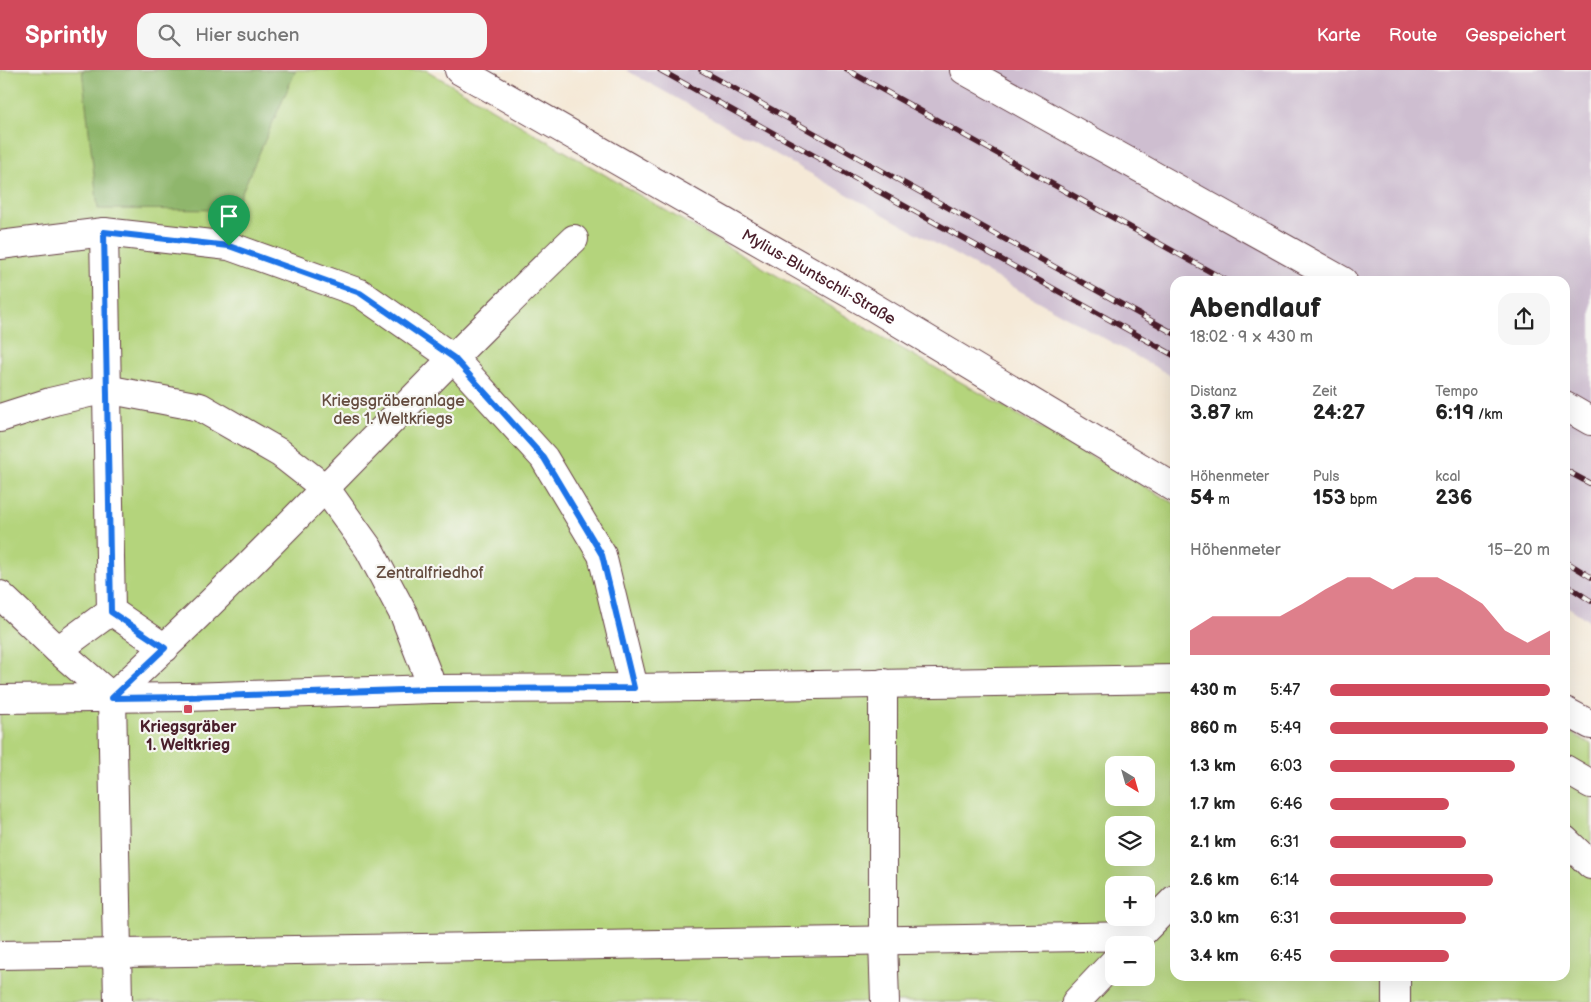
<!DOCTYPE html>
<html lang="de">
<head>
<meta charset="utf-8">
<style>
  body { margin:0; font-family:"Balsamiq Sans",sans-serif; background:#f6f6f6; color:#222; height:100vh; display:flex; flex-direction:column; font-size:19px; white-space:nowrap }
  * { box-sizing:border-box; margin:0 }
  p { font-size:16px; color:#767676 }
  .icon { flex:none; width:28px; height:28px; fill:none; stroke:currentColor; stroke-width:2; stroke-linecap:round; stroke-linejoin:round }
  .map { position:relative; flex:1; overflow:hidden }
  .drawer { position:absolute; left:1170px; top:206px; width:400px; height:705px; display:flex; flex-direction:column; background:#fff; border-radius:15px; box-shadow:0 5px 20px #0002 }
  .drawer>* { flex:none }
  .needle { width:32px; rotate:143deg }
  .controls { position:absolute; left:1105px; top:686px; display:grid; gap:10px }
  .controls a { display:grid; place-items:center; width:50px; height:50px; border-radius:10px; background:#fff; box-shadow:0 5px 20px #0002; font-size:25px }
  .pin { position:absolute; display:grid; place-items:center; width:42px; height:42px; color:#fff; margin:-51px -21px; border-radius:50% 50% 50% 0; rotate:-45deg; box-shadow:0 0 5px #0007 }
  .pin .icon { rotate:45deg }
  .round { display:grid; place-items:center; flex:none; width:52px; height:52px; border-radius:15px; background:#f6f6f6 }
  .summary { display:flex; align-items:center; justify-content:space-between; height:85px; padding:0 20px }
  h1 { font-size:28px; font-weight:700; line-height:38px }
  .stats { display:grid; grid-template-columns:repeat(3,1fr); gap:8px; height:85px; padding:5px 20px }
  .stats div { display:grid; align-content:center }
  .stats b { font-size:21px; font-weight:700 }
  .stats small { font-size:14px; font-weight:400 }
  .stats p { font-size:14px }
  .chart { height:140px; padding:10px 20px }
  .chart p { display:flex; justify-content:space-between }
  .chart svg { width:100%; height:90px; margin-top:5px; fill:#d1495b; opacity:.7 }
  ul { padding:0 20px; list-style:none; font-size:16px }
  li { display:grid; grid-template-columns:80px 60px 1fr; align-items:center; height:38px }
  li i { height:12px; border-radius:6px; background:#d1495b }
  header { display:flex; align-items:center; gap:30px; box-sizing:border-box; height:70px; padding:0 25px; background:#d1495b; color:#fff }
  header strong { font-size:24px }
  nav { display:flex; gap:28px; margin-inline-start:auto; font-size:18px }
  .search { width:350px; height:45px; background:#f6f6f6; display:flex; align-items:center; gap:12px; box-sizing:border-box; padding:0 18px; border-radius:15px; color:#767676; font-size:19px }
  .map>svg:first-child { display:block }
</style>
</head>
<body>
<header>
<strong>Sprintly</strong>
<div class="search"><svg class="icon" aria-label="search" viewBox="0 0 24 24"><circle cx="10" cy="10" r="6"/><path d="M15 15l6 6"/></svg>Hier suchen</div>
<nav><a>Karte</a><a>Route</a><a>Gespeichert</a></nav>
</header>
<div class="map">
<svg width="1591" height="932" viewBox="0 0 1591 932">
  <rect width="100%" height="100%" fill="#f6f6f2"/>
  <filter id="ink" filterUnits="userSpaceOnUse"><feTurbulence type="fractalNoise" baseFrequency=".02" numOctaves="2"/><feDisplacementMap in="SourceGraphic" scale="10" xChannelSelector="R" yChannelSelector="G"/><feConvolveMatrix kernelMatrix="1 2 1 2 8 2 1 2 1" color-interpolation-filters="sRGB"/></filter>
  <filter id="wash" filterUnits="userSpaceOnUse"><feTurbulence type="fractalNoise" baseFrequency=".0096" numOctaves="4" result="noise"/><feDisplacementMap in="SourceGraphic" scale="20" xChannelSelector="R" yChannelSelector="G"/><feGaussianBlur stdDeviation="1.12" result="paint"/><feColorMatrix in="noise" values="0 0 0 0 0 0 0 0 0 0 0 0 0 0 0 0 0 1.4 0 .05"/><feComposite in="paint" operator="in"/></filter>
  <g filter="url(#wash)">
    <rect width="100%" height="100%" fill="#f5e9d7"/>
    <!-- industrial -->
    <path fill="#cebed0" d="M626,0h965v552l-26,-17v-324h-390v97z"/>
    <!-- green -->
    <path fill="#b4d47c" stroke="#7f7a54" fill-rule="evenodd" d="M0,0h426l459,269 290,165v472h390v-247l26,15v258h-1591zM1114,695h32v33h-32zM1114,755h32v33h-32zM1114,815h32v33h-32zM1114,875h32v33h-32z"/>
    <!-- forest -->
    <path fill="#8fb66c" stroke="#6c6a4c" d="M82,0h214l-62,140 -136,-1z"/>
  </g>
  <g filter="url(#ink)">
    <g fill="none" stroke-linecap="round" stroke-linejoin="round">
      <defs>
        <g id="minor">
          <path id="s1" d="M459,0l411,235 305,183"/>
          <path d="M964,0l379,211"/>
          <path d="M104,162l7,379 54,37"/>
          <path d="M0,175l104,-13 125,14 131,47 93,65 91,100 58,97 32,133"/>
          <path d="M1565,336l26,15"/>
          <path d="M0,348l50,-16 56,-13 94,18 80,46 46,36 43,60 36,68 28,72"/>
          <path d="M0,525l58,55 54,47 6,305"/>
          <path d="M58,580l53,-39"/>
          <path d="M883,613v257l2,62"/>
          <path d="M112,627c118,-109 228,-225 341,-339 40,-40 80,-80 121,-119"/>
          <path d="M0,629l188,-2 245,-8 201,-1 541,-9"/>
          <path d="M1565,641l26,14"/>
          <path d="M1565,699l26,15"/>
          <path d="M1565,770l26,25"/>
          <path d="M1130,875l45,-46"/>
          <path d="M0,885l1139,-19"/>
          <path d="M1396,906v26"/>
          <path d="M1076,932l38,-40"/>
        </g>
      </defs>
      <!-- minor casing -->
      <use href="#minor" stroke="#643d45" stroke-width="30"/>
      <!-- minor -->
      <use href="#minor" stroke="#fff" stroke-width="28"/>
      <defs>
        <path id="rail" d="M660,0l515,286
          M701,0l474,264
          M847,0l380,211
          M1565,400l26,14
          M1565,491l26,16
          M1565,514l26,17"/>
      </defs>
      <!-- rail casing -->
      <use href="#rail" stroke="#4a1f2b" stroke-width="5.5"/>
      <!-- rail -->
      <use href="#rail" stroke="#f6f6f2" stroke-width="4" stroke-dasharray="11" stroke-linecap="butt"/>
    </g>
  </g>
  <g fill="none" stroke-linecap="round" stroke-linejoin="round" filter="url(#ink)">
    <defs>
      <path id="route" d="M104,162l125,14 131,47 94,65 90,100 58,97 32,133 -201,1 -245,8 -76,1 53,-50 -54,-36z"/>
    </defs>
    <!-- route casing -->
    <use href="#route" stroke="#fff" stroke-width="10"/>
    <!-- route -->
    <use href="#route" stroke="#1a73e8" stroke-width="6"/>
  </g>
  <!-- markers -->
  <rect fill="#d1495b" stroke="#f6f6f2" stroke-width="2" x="183" y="634" width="10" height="10" rx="2.5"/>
  <g text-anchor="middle" stroke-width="4.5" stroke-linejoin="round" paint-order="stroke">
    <!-- street labels -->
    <g font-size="16" fill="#4a1f2b" stroke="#f6f6f2">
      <text dy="6" stroke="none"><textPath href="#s1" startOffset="415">Mylius-Bluntschli-Straße</textPath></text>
    </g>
    <!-- park labels -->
    <g font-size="16" fill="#644c3f" stroke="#f6f6f2">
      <text x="393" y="336">Kriegsgräberanlage<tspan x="393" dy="18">des 1. Weltkriegs</tspan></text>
      <text x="430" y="508">Zentralfriedhof</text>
    </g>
    <!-- poi labels -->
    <g font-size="16" font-weight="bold" fill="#4a1f2b" stroke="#f6f6f2">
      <text x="188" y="662">Kriegsgräber<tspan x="188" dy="18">1. Weltkrieg</tspan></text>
    </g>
  </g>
</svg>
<div class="controls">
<a><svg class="needle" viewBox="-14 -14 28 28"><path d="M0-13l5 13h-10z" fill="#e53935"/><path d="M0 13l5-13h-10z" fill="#767676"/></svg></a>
<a><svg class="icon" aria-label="layers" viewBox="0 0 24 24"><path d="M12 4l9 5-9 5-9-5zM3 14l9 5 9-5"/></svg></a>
<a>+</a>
<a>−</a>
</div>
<div class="pin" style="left:229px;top:176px;background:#1e9e55"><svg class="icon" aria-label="arrive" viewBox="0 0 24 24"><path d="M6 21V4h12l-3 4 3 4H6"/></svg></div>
<section class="drawer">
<div class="summary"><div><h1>Abendlauf</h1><p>18:02 · 9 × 430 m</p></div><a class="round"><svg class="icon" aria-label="share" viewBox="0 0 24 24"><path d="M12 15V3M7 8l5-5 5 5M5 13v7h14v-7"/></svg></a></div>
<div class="stats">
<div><p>Distanz</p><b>3.87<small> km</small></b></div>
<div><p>Zeit</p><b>24:27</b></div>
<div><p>Tempo</p><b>6:19<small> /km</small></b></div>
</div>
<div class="stats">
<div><p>Höhenmeter</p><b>54<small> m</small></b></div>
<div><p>Puls</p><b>153<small> bpm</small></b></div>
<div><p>kcal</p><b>236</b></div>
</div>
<div class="chart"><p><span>Höhenmeter</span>15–20 m</p>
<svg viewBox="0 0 160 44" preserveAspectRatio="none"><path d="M0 44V32L10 25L20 25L30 25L40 25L50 19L60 12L70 6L80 6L90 12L100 6L110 6L120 12L130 19L140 32L150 38L160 32V44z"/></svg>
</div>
<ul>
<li><b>430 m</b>5:47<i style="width:100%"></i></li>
<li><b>860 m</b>5:49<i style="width:99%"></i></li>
<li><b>1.3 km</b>6:03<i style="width:84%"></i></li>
<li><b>1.7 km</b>6:46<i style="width:54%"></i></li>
<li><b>2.1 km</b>6:31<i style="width:62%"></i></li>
<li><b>2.6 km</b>6:14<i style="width:74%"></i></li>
<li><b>3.0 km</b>6:31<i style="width:62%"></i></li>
<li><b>3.4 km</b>6:45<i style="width:54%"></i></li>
</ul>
</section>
</div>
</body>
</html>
